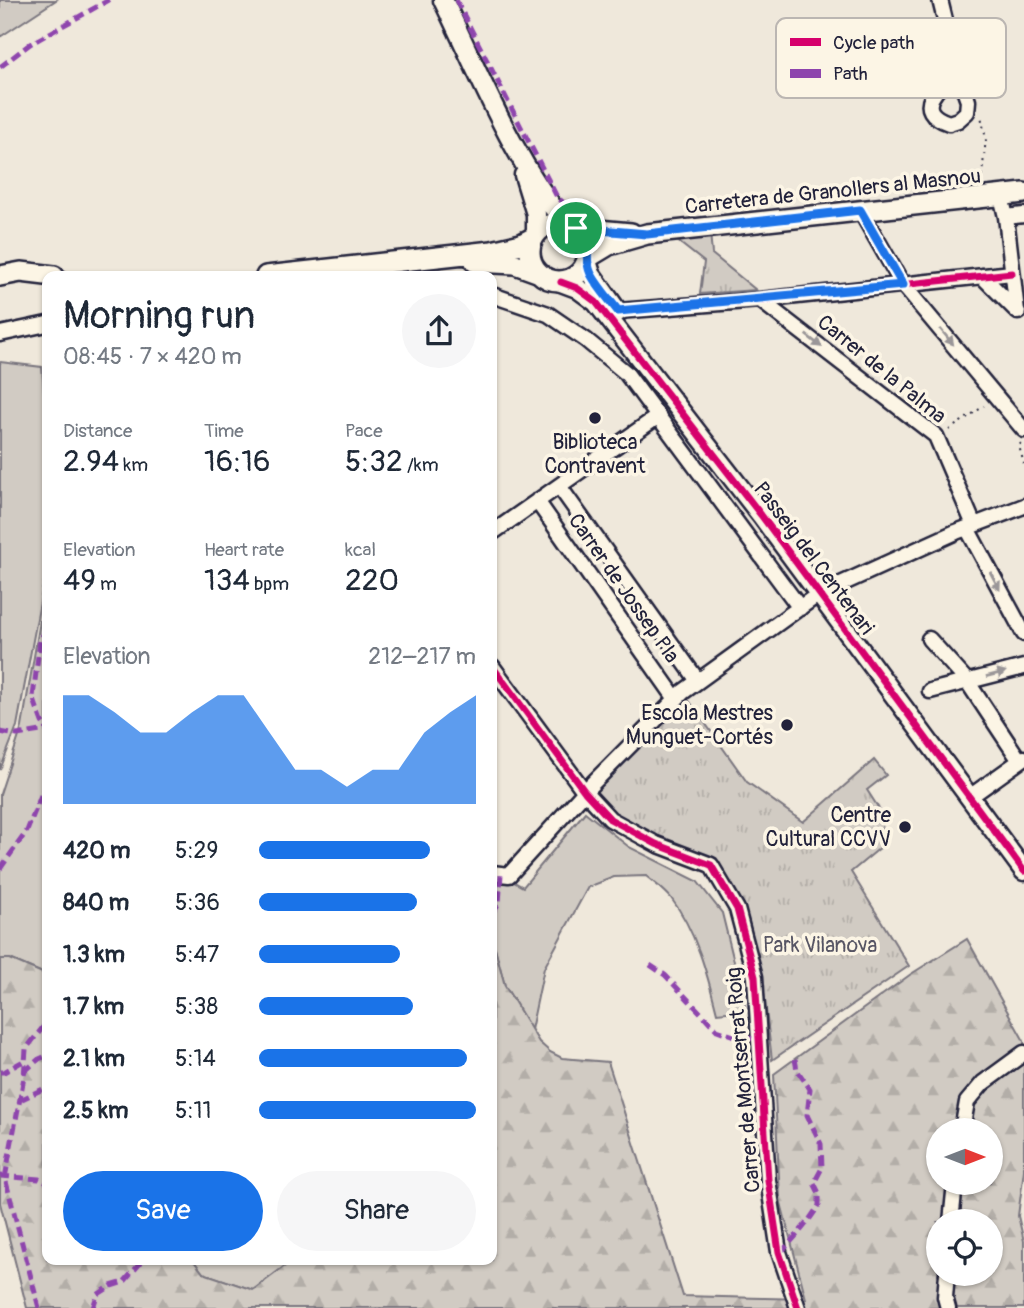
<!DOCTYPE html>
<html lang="en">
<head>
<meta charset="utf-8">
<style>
  body { margin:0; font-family:Pangolin,sans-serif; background:#f6f6f7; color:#1f2937; height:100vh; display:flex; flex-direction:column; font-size:26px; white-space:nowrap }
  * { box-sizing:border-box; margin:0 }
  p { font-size:23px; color:#747a83 }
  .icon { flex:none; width:38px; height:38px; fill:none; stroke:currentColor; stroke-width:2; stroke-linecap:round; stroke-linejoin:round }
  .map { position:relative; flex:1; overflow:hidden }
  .side { position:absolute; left:42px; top:271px; width:455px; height:994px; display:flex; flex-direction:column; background:#fff; border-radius:14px; box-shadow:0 2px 5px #0004 }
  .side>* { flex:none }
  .needle { width:46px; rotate:90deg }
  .tools { position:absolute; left:926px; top:1118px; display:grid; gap:14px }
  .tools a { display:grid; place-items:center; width:77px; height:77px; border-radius:50%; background:#fff; box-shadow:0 2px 5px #0004; font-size:35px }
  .pin { position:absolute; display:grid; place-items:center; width:60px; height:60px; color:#fff; margin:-30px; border:4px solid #fff; border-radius:50%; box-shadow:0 2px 7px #0007 }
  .round { display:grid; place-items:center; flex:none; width:74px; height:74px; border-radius:37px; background:#f6f6f7 }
  .headline { display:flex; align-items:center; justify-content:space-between; height:119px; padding:0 21px }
  h1 { font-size:38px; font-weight:600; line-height:52px }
  .metrics { display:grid; grid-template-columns:repeat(3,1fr); gap:10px; height:119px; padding:7px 21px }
  .metrics div { display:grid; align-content:center }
  .metrics b { font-size:30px; font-weight:600 }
  .metrics small { font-size:19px; font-weight:400 }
  .metrics p { font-size:19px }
  .chart { height:196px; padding:14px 21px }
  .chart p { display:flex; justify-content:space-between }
  .chart svg { width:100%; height:126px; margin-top:7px; fill:#1a73e8; opacity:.7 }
  .primary-button { display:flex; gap:14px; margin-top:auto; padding:14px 21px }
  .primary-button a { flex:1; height:80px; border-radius:42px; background:#1a73e8; color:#fff; font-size:28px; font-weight:600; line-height:80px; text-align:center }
  .primary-button a+a { background:#f6f6f7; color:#1f2937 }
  ul { padding:0 21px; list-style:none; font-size:23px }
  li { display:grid; grid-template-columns:112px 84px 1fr; align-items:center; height:52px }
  li i { height:18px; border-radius:9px; background:#1a73e8 }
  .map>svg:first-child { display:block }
</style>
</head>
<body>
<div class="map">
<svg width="1024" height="1308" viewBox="0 0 1024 1308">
  <defs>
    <pattern id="forest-firs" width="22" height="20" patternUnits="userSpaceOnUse" patternTransform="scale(1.75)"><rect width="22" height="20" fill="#d1cbc3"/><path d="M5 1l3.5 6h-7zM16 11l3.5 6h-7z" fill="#b3aea8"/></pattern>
    <pattern id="park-tufts" width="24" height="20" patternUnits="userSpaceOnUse" patternTransform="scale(1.75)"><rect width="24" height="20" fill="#d1cbc3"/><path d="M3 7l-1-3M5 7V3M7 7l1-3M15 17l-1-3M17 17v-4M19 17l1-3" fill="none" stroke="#b3aea8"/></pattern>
  </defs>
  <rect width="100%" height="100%" fill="#efe8db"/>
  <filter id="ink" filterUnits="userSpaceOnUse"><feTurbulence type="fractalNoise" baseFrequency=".0143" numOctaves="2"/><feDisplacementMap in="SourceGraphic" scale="14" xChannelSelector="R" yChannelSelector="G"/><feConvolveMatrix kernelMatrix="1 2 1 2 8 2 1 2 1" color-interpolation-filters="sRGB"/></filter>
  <g filter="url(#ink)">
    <!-- green -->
    <path fill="#d1cbc3" stroke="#7a767f" stroke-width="2" d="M0,0h56l-56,37z
      M0,362l42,5 5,67v131l-30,161 -17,44z
      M47,580v395l-37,-16h-10v-165l22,-67z
      M585,812l44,35 68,34 25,32 24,97 -29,3c-10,-40 -21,-82 -46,-115 -7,-9 -17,-15 -25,-22l-32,1 -26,10 -44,81 -13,62 -26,-44 -10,-38 -3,1v-79l31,17z
      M193,1260h100l-40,30 -50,-17z"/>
    <!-- forest -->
    <path fill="url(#forest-firs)" stroke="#7a767f" stroke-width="2" fill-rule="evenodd" d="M967,939l57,102v129l-6,46 6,25v67h-997l-27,-105v-244h10l37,16v285h146l10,13 50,17 40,-30h199v-311l3,-1 10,38 34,56 11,10 12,6 46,4 75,234 123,3 -26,-100 -6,-125 137,-100zM938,1130h52v53h-52zM938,1222h52v52h-52z"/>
    <!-- park -->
    <path fill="url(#park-tufts)" stroke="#7a767f" stroke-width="2" d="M710,232l2,22 44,36 -56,4 4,-32 -33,-26z
      M683,692l64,90 56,40 71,-62 12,15 -19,15 16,25 -2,32 -30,25 58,94 -137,94 -10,-83 -45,-111 -102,-47 -22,-23 3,-17z"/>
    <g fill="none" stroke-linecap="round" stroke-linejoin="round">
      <defs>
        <path id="minor" d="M940,0l18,73 10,28 -1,11 -9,8 -9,3c-39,-13 -10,-38 9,-50
          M1001,196l5,21 11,94
          M860,210l43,75 121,145
          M1006,217l18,-2
          M982,276l36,36
          M492,295l56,19 38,26 40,33 174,235
          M760,300l176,136 38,89
          M618,311l142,-11 252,-27
          M0,334l47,-10
          M559,486l139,195
          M537,501l139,198
          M967,528l57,106
          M492,533l165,-116
          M929,639l38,42 53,80
          M492,666l93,126 25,27 46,25 55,21 26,44 18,68 13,203 11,72 19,56
          M930,691l94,-24
          M971,796l53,-38
          M492,873l17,2 80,-88 94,-95 105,-76 31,-22 137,-62 68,-26
          M962,1130l5,-28 16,-19 41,-30
          M951,1222l4,-39
          M947,1274l-2,23 3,11"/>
        <path id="tertiary" d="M443,0c37,75 69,158 122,223
          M524,175l12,39v19
          M587,261l4,13 27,38
          M561,282l16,6 19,14 165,213 263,356"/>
        <path id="secondary" d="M530 252a29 29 0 1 1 58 0a29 29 0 1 1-58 0Z
          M576,228l55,5
          M589,257l20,-12 38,-11 377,-41
          M475,262l40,2 22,8
          M0,276l21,-4 33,4
          M266,276l226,-25 29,-7 13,-7"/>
      </defs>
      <!-- minor casing -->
      <use href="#minor" stroke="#22223b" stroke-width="19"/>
      <!-- tertiary casing -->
      <use href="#tertiary" stroke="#22223b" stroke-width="23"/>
      <!-- secondary casing -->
      <use href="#secondary" stroke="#22223b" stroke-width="24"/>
      <!-- path -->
      <path stroke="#22223b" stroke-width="2" stroke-dasharray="2 5" stroke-linecap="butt" d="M981,183l5,-44 -5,-23
        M949,430l35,-24
        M1021,443l-2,3 5,18"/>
      <!-- minor -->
      <use href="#minor" stroke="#fcf5e5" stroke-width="14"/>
      <!-- tertiary -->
      <use href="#tertiary" stroke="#fcf5e5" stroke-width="18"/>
      <!-- secondary -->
      <use href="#secondary" stroke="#fcf5e5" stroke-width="19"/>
      <!-- quiet -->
      <path stroke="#8e44ad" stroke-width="5" stroke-dasharray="10 5" stroke-linecap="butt" d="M456,0l101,197 25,22 20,3
        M0,67l30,-23 79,-44
        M47,628l-7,12 -7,57 9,25 5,7
        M0,732l17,3 30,-5
        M0,869l27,-38 20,-51
        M492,913l7,-10 2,-29
        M650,965l15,10 52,55 17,6 26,4
        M0,1072h4l21,-12
        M24,1072l15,-13 8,-3
        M20,1100l27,-13
        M0,1176l39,3 8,4
        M780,1253c15,-15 28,-30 39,-48v-12l-5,-10 8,-15 -1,-24 -14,-29 3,-26 -13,-19 -2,-11
        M39,1308l-34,-130 19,-101 2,-28 21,-27
        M93,1308l4,-13 14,-9 13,-4 19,-22"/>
      <defs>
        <path id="cycleway" d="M561,282l16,6 19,14 165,213 263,356
          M618,311l142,-11 252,-27
          M492,666l93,126 25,27 46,25 55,21 26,44 18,68 13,203 11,72 19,56"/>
      </defs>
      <!-- cycleway casing -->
      <use href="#cycleway" stroke="#fcf5e5" stroke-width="11"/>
      <!-- cycleway -->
      <use href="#cycleway" stroke="#d6006c" stroke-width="7"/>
    </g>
    <!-- one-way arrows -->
    <defs><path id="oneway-solid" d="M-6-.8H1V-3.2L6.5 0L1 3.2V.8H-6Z" transform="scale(1.75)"/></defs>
    <g fill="#9a9698">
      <use href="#oneway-solid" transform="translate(947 337) rotate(50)"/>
      <use href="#oneway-solid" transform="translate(814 341) rotate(38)"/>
      <use href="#oneway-solid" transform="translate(995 581) rotate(62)"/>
      <use href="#oneway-solid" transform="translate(996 674) rotate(-15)"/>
    </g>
  </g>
  <g fill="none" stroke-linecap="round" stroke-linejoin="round" filter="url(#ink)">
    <defs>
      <path id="route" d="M860,210l43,75 -285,26c-9,-12 -20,-24 -27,-37 -9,-19 4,-25 -15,-46l71,6z"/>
    </defs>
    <!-- route casing -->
    <use href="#route" stroke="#fff" stroke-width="14"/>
    <!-- route -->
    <use href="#route" stroke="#1a73e8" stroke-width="9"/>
  </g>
  <!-- markers -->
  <g fill="#22223b" stroke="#fcf5e5" stroke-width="2.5">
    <circle cx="595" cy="418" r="7"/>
    <circle cx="787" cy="725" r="7"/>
    <circle cx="905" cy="827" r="7"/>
  </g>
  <g text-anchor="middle" stroke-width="7" stroke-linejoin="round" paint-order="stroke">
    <!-- street labels -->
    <g font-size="21" fill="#22223b" stroke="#fcf5e5">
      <text transform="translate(833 191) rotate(-6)" y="7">Carretera de Granollers al Masnou</text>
      <text transform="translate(882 369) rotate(39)" y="7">Carrer de la Palma</text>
      <text transform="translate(814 558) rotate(53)" y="7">Passeig del Centenari</text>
      <text transform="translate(624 588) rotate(55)" y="7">Carrer de Jossep Pla</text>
      <text transform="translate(743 1080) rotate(-95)" y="7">Carrer de Montserrat Roig</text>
    </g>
    <!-- poi labels -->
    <g font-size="21" fill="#22223b" stroke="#fcf5e5" text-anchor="end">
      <text x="595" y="449" text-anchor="middle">Biblioteca<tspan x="595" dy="24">Contravent</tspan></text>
      <text x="773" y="720">Escola Mestres<tspan x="773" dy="24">Munguet-Cortés</tspan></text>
      <text x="891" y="822">Centre<tspan x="891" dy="24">Cultural CCVV</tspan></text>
    </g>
    <!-- park labels -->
    <g font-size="21" fill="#575564" stroke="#fcf5e5">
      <text x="820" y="952">Park Vilanova</text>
    </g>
  </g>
  <!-- legend -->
  <rect x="776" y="18" width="230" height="80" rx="10" fill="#fcf5e5" stroke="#bbb6b2" stroke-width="2"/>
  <rect x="790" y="38" width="31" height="8" fill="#d6006c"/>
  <rect x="790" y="69" width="31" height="9" fill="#8e44ad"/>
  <g font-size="19" fill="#22223b">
    <text x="833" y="49">Cycle path</text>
    <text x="833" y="80">Path</text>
  </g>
</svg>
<div class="tools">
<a><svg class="needle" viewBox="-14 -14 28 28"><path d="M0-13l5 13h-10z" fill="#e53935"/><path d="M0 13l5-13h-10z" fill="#747a83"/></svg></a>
<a><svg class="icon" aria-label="locate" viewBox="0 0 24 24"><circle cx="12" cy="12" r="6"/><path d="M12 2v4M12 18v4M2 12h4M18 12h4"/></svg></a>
</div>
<div class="pin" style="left:576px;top:228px;background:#1e9e55"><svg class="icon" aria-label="arrive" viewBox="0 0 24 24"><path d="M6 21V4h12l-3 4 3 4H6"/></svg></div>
<section class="side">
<div class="headline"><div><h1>Morning run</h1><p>08:45 · 7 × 420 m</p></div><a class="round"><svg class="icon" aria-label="share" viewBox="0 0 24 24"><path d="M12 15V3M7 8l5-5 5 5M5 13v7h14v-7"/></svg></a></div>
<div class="metrics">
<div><p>Distance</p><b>2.94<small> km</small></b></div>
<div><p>Time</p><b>16:16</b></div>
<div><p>Pace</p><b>5:32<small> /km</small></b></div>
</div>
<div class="metrics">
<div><p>Elevation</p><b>49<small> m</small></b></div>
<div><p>Heart rate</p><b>134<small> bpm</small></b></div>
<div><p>kcal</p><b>220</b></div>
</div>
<div class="chart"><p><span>Elevation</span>212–217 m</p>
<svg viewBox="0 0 160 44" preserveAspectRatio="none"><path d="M0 44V6L10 6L20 12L30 19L40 19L50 12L60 6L70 6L80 19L90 32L100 32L110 38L120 32L130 32L140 19L150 12L160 6V44z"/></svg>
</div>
<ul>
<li><b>420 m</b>5:29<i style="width:79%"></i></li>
<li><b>840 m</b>5:36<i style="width:73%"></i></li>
<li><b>1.3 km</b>5:47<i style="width:65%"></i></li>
<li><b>1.7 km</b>5:38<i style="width:71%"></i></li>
<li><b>2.1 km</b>5:14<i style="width:96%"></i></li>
<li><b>2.5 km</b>5:11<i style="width:100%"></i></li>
</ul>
<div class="primary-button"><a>Save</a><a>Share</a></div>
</section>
</div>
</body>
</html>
